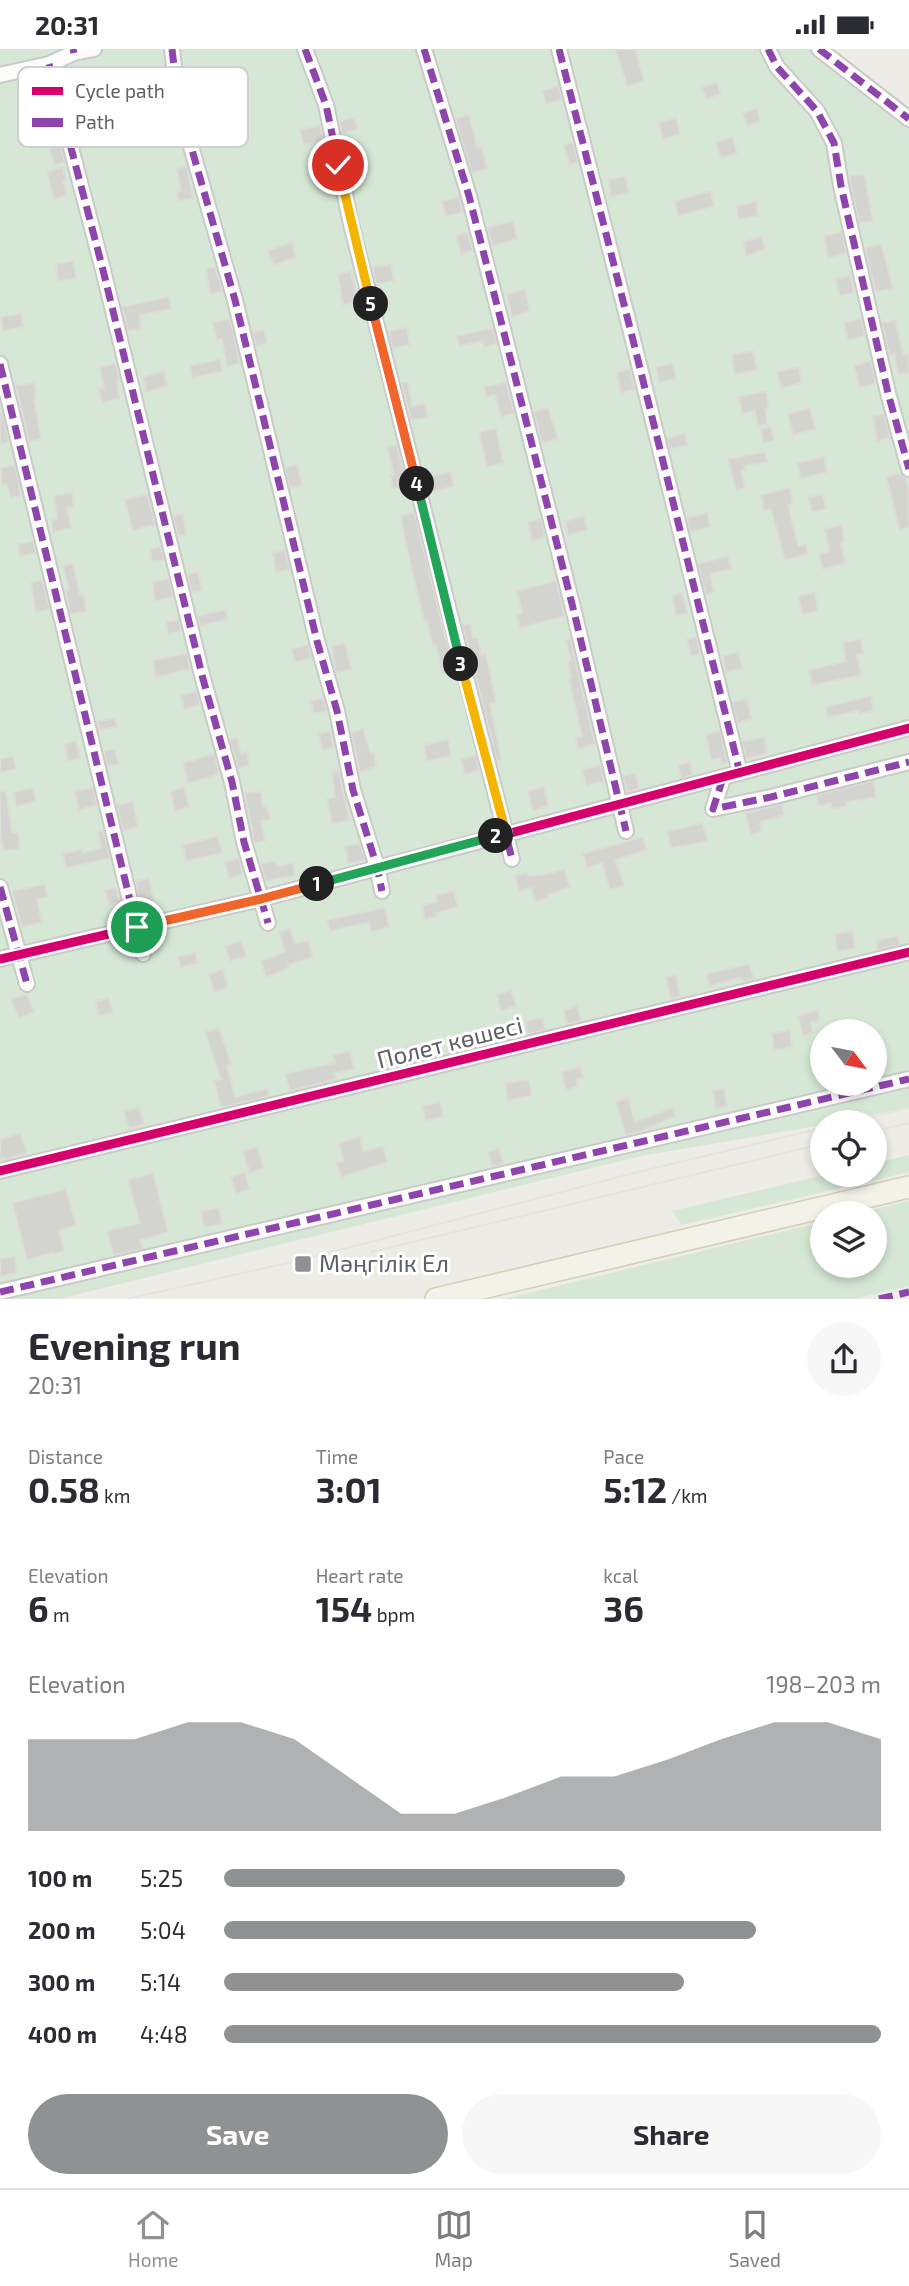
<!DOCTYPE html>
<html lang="en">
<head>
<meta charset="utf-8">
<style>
  body { margin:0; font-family:"Exo 2",sans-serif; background:#f7f7f7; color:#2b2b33; height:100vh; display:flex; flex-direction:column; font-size:26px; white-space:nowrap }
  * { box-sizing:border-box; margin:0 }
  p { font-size:23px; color:#7c7c81 }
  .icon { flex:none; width:38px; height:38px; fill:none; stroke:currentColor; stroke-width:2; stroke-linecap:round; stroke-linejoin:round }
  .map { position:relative; height:1250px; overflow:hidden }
  .sheet { display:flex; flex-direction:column; background:#fff; flex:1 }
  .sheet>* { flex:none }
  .needle { width:46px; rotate:122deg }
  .controls { position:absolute; left:810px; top:970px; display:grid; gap:14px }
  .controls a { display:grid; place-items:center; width:77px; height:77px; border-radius:50%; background:#fff; box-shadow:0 4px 10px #0003; font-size:35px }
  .pin { position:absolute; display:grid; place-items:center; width:60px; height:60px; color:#fff; margin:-30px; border:4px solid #fff; border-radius:50%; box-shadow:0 2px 7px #0007 }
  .km { position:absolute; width:35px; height:35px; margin:-18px; border-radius:50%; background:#222; color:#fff; font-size:19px; line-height:35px; text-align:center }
  .round { display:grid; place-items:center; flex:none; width:74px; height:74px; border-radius:37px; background:#f7f7f7 }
  .headline { display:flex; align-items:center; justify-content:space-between; height:119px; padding:0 28px }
  h1 { font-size:38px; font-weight:700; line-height:52px }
  .metrics { display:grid; grid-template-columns:repeat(3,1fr); gap:10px; height:119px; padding:7px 28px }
  .metrics div { display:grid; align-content:center }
  .metrics b { font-size:35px; font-weight:700 }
  .metrics small { font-size:19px; font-weight:400 }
  .metrics p { font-size:19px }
  .chart { height:196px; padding:14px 28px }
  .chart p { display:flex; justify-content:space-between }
  .chart svg { width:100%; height:126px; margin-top:7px; fill:#8f9192; opacity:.7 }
  .cta { display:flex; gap:14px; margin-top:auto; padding:14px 28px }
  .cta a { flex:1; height:80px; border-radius:42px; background:#8f9192; color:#fff; font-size:28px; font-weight:700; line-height:80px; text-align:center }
  .cta a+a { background:#f7f7f7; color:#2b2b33 }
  ul { padding:0 28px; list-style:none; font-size:23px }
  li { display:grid; grid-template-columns:112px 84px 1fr; align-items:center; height:52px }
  li i { height:18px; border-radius:9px; background:#8f9192 }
  .status { display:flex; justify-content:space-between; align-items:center; height:49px; padding:0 35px; background:#fff; direction:ltr }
  .status svg { height:19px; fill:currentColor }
  .tabs { display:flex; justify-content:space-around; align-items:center; height:98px; border-top:2px solid #e1e1e2; background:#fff; font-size:19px; color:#7c7c81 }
  .tabs a { display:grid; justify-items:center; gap:4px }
  .tabs .on { color:#8f9192 }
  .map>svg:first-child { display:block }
</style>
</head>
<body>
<div class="status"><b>20:31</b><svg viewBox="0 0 49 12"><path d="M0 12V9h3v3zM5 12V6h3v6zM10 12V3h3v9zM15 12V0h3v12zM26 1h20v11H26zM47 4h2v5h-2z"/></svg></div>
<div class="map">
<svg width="909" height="1250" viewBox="0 0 909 1250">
  <rect width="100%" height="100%" fill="#edece7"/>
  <!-- green -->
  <path fill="#d6e8d5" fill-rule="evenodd" d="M0,0h819l90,67v991l-69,15h-18v3l-181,31 -582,143h-59zM822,982h53v52h-53z
    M909,1106v17l-227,53 -10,-14 156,-37h47v-11z
    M909,1152v85l-55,13h-350l318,-77v43h53v-52h-16z"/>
  <!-- building -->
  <path fill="#d3d3d0" stroke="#dcdbd6" stroke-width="2" d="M616,0h19l9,32 -17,5z
    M717,34l4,11 -15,5 -4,-12z
    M558,37l4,13 -16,5 -4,-13z
    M757,59l3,13 -13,5 -4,-13z
    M469,66l8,33 5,-1 5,22 -15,4 -17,-54z
    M355,68l2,12 -15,4 -3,-12z
    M676,69l4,16 -17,5 -4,-16z
    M320,76l4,15 -20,5 -4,-15z
    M55,77l10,36 -11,3 -6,-23 -19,5 -3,-14z
    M732,88l5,16 -16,5 -5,-16z
    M573,93l5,20 -8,3 -6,-20z
    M363,110l3,16 -15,2 -3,-16z
    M187,117l6,32 -14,3 -2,-9 4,-1 -4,-22z
    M63,118l3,13 -3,1 4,14 -13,4 -7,-27z
    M864,125l9,47 -14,2 -10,-47z
    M625,127l4,16 -18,5 -3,-17z
    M711,142l3,15 -36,10 -3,-15z
    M459,148l4,15 -17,4 -4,-15z
    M756,153l2,14 -20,3 -2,-13z
    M513,172l4,18 -25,7 -5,-18z
    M468,183l5,18 -12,4 -5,-18z
    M842,183l4,21 -18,5 -4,-22z
    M762,187l3,13 -19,7 -3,-14z
    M292,193l4,15 -22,8 -6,-14z
    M881,195l12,44 -17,4 -11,-44z
    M73,212l3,17 -18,3 -2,-17z
    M391,216l3,16 -18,3 -3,-17z
    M215,218l8,24 -13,3 -4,-26z
    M351,222l7,30 -15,4 -5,-30z
    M850,226l4,17 -14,4 -4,-16z
    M525,241l5,21 -18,6 -5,-23z
    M169,248l2,12 -32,6 2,13 -13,3 -6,-24z
    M21,265l2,13 -20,4 -2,-14z
    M861,269l4,18 -17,4 -4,-17z
    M230,270l10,44 -13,4 -5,-28 -5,1 -4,-18z
    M895,272l9,35 5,-1v17l-11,2 -4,-21 -5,1 -7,-31z
    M407,279l3,17 -18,3 -3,-17z
    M493,279l4,16 -13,3 -1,-6 -24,5 -2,-10z
    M264,281l3,13 -11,3 -3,-13z
    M753,302l4,19 -22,4 -3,-19z
    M220,310l2,12 -30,7 -2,-12z
    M871,312l5,22 -16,5 -6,-22z
    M673,314l3,16 -17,3 -3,-15z
    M116,315l4,17h-3l2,17 -17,5 -3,-15h5l-4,-21z
    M799,318l3,16 -21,5 -4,-16z
    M630,320l5,20 -14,4 -4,-20z
    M164,322l3,15 -21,6 -3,-15z
    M408,333l4,24 13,-2 2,14 -16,2 -10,-37z
    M506,333l8,31 -13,4 -6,-22 -9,2 -2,-10z
    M34,334l2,16 -2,1 7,39 -12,3 -13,-56z
    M766,342l3,17 -4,1 3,15 -10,2 -3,-15 -13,3 -3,-17z
    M548,359l10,31 -16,4 -8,-31z
    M810,359l5,21 -22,6 -5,-21z
    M2,365l7,28 -9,2v-29z
    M884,365l6,24 -13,3 -4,-25z
    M771,378l3,14 -11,2 -2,-14z
    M496,380l7,34 -16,4 -8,-35z
    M685,385l2,11 -17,4 -3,-11z
    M397,396l10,40 -14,3 -3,-14h4l-7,-26z
    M765,403l2,10 -23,4 1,4 -4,1 4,17 -9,2 -8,-31z
    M824,408l3,15 -26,6 -4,-15z
    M297,415l5,21 -12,3 -5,-20z
    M15,416l6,31 -11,2 -3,-14 -5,1 -2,-17z
    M450,423l4,14 -21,6 -4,-15z
    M900,424l6,5 3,13v36l-9,3 -14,-53z
    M790,439l3,16 -5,1 10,41 8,-1 2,9 -23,6 -14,-51 -7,1 -3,-15z
    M72,444l2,14 -7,1 4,20 -18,4 -2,-12 6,-1 -3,-23z
    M148,445l7,30 -22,7 -8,-31z
    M823,445l3,15 -14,3 -4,-15z
    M414,463l40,159 -11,3 -7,-30 -3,1 -6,-25 -3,1 -20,-86 -3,-19z
    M707,464l3,14 -20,5 -3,-14z
    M183,465l3,21 -8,1 -5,-20z
    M584,467l3,14 -19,5 -3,-14z
    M541,470l4,18 -13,4 -4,-19z
    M842,476l2,16 -3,1 4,21 -22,6 -4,-15 10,-2 -4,-23z
    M33,492l3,12 -16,3 -2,-12z
    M161,498l3,13 -12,2 -2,-13z
    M285,501l5,19 -14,3 -3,-19z
    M728,507l3,13 -21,5 4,18 -8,2 -8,-30z
    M73,515l7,31h4l2,16 -16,3 -5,-24 4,-1 -6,-23z
    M198,523l4,18 -10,2 -5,-17z
    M169,530l4,18 -18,4 -3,-19z
    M42,531l8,29 -14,3 -5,-29z
    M556,532l9,35 -45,12 -3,-13 5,-2 -5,-22z
    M682,544l5,20 -11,3 -4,-20z
    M815,544l3,18 -16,3 -4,-18z
    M226,561l2,9 -28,7 -2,-10z
    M179,571l2,11 -13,3 -2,-12z
    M470,575l3,14h5l3,17 5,-1 5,24 5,25 -6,1 11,55 -4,2 -34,-135z
    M696,588l5,17 -10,2 -4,-17z
    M570,590l25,105 -17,5 -3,-11 7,-2 -13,-57 2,-1 -3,-17 3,-1 -5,-20z
    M861,590l2,14 -6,2 4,20 -49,10 -3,-15 37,-9 -3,-18z
    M345,594l6,26 -15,4 -4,-27z
    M308,596l4,13 -17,4 -3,-13z
    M739,603l3,16 -16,4 -3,-16z
    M187,604l3,16 -34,8 -3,-16z
    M197,642l3,14 -16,4 -3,-14z
    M871,647l3,15 -15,3 -1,-3 -30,6 -2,-10z
    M323,649l4,13 -14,3 -2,-13z
    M747,650l4,20 -14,4 -5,-21z
    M115,669l2,9 -18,3 -2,-9z
    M363,680l8,25 3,-1 2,14 -16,5 -9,-39z
    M331,682l3,16 -12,3 -3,-16z
    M720,682l7,31 -5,2 -2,-6 -9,2 -5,-26z
    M765,688l2,16 -21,5 -4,-16z
    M237,689l4,16 6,-2 2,13 -11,3 -8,-28z
    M448,691l3,16 -24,5 -3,-16z
    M76,692l4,17 -12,3 -3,-17z
    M115,700l3,15 -11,2 -3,-15z
    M214,705l5,18h-3v3l-28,8 -5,-20z
    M476,706l3,15 -14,4 -4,-15z
    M13,707l3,13 -16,3v-13z
    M690,713l3,13 -12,3 -3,-13z
    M600,716l4,16 -18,5 -4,-16z
    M339,722l10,49 -17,4 -5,-25 8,-2 -3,-25z
    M635,724l4,16 -12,3 -4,-16z
    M873,732l3,16 -30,5v4l-14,3 -1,-6 -13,3 -2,-11z
    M93,738l4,18 -18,5 -4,-18z
    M184,738l5,20 -14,4 -4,-20z
    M544,738l4,19 -15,5 -5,-20z
    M33,739l3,13 -20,5 -2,-14z
    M0,742h6l6,42 6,-1 2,17 -16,2 -4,-15z
    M261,743l2,16 4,-1 3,12 -9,2 4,20 -11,2 -9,-50z
    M133,753l5,25 -15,4 -6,-26z
    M782,755l2,11 -24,7 2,9 -11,4 -6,-22z
    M702,774l6,18 -37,7 -4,-16z
    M103,782l7,27 -44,10 -3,-14 19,-5 1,4 18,-5 -3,-16z
    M218,787l4,17 -36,8 -3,-16z
    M643,788l3,13 -31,10 9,25 -14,5 -8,-27 -15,5 -4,-14z
    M360,795l5,16 -17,3 -3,-17z
    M239,809l4,16 -14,4 -4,-16z
    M276,812l1,5 16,-3 2,12 -29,6 -6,-17z
    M564,820l6,18 -23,8 1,3 -12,4 -4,-14 -13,3 -4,-15 12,-3 1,3 15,-1z
    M149,829l7,31 -13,3 -8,-31z
    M45,835l2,13 -10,2 5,23 -20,5 -10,-36z
    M116,839l3,14 -10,3 -4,-15z
    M454,842l4,16 -22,6 1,3 -12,3 -3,-14 15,-3 -1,-7z
    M385,859l4,19 -18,5 -2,-10 -39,9 -3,-11z
    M290,880l5,15 13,-4 5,17 -25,8 1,3 -23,9 -5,-16 24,-9 -6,-20z
    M852,882l3,17 -18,3 -2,-17z
    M897,887l3,8 -22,6 -2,-9z
    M241,892l5,15 -16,5 -5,-15z
    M195,904l2,10 -16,4 -3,-10z
    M749,915l5,15 -10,3 -2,-5 -33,9 -3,-12z
    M223,920l5,18 -14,5 -5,-18z
    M676,926l4,22 -9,2 -5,-22z
    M511,941l5,16 -15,5 -4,-16z
    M27,945l7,18 -15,6 -8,-19z
    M109,949l4,14 -14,4 -4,-15z
    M577,957l4,15 -14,3 -3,-14z
    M818,961l2,10 -9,2 2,11 -10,3 -5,-20z
    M543,969l2,12 -17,4 -2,-13z
    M219,979l12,36 -4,2 8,31 32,-8 2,7 -48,12 -7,-27 7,-2 -16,-47z
    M790,981l2,17 -18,3 -2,-17z
    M417,994l1,4 7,-3 3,12 -16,5 -5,-15z
    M350,1002l4,18 -20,4 2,6 -46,12 -5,-17 50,-11 -2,-8z
    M580,1018l3,10 -7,2 2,7 -12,4 -4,-18z
    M529,1031l2,16 -23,4 -3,-17z
    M724,1039l3,18 -11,3 -3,-18z
    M628,1049l7,24 37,-14 3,8 -37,16 -12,3 -10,-33z
    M440,1053l4,14 -18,5 -4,-15z
    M139,1058l5,17 -15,4 -5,-16z
    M20,1084l7,20 -22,7 -1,-3 -4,2v-19z
    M360,1088l3,15 20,-6 4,16 -46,15 -4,-14 7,-2 -5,-18z
    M257,1098l7,21 -14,5 -7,-21z
    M499,1099l4,15 -11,3 -4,-14z
    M245,1123l5,17 -14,5 -5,-17z
    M153,1124l15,59 -28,8 3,9 -29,6 -7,-24 33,-8 -12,-43z
    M66,1140l10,36 -17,5 5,21 -10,3 -1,-2 -26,8 -14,-57z
    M219,1159l3,16 -18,3 -3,-16z
    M15,1208l2,16 -17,3v-17z"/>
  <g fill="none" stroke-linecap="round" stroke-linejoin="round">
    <defs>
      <path id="street" d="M172,0l6,52 57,199 82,341 20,70 16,79 24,77 5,24
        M305,0l21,56 25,119 161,635
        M424,0l45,147 31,121 75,299 51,215
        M559,0l73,287 108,437
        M768,0l9,18 40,44 17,32 7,43 47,207 21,76
        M819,0l90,70
        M49,15l53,202 101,413 29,103 12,60 24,81
        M0,26l49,-11 25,-11 20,-4
        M0,315l143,590
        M723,729l-10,31 58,-12 138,-35
        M0,838l27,97
        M0,910l260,-60 649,-171
        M0,1122l909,-219
        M0,1243l909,-213"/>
      <path id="primary" d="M436,1250l473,-112"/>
    </defs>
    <!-- street casing -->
    <use href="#street" stroke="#cacaca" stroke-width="18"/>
    <!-- primary casing -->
    <use href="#primary" stroke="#d4cfb7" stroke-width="24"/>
    <!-- street -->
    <use href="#street" stroke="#fcfcfb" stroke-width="14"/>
    <!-- primary -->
    <use href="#primary" stroke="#f3f2e9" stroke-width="21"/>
    <!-- tram -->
    <path stroke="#e4e4e3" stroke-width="2" d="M849,1073l60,-14
      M875,1082l34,-8
      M371,1203l451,-108
      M127,1250l174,-39 337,-88 184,-44"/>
    <!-- quiet -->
    <path stroke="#8e44ad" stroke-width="7" stroke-dasharray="14 7" stroke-linecap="butt" d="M73,0l1,4
      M172,0l6,52 57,199 82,341 20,70 16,79 24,77 5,24
      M305,0l21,56 25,119 161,635
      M424,0l45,147 31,121 75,299 51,215
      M559,0l73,287 108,437
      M768,0l9,18 40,44 17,32 7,43 47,207 21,76
      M819,0l90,70
      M49,15l53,202 101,413 29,103 12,60 24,81
      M0,315l143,590
      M723,729l-10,31 58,-12 138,-35
      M0,838l27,97
      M0,1243l909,-213
      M879,1250l30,-7"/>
    <defs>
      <path id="cycleway" d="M0,910l260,-60 649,-171
        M0,1122l909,-219"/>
    </defs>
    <!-- cycleway casing -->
    <use href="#cycleway" stroke="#fff" stroke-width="13"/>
    <!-- cycleway -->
    <use href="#cycleway" stroke="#d6006c" stroke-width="9"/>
  </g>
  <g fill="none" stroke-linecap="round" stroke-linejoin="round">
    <defs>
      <path id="split-1" d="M137,878l124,-28 56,-15"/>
      <path id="split-2" d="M317,835l179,-48"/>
      <path id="split-3" d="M461,615l45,169 -10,3"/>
      <path id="split-4" d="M417,435l44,180"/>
      <path id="split-5" d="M371,255l46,180"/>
      <path id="split-6" d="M338,116l33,139"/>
    </defs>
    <!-- split-1 casing -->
    <use href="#split-1" stroke="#fff" stroke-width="14"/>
    <!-- split-2 casing -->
    <use href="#split-2" stroke="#fff" stroke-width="14"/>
    <!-- split-3 casing -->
    <use href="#split-3" stroke="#fff" stroke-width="14"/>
    <!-- split-4 casing -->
    <use href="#split-4" stroke="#fff" stroke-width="14"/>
    <!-- split-5 casing -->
    <use href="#split-5" stroke="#fff" stroke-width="14"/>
    <!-- split-6 casing -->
    <use href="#split-6" stroke="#fff" stroke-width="14"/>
    <!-- split-1 -->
    <use href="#split-1" stroke="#f0652b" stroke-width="9"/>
    <!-- split-2 -->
    <use href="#split-2" stroke="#22a559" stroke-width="9"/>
    <!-- split-3 -->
    <use href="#split-3" stroke="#f5b400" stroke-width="9"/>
    <!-- split-4 -->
    <use href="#split-4" stroke="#22a559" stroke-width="9"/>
    <!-- split-5 -->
    <use href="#split-5" stroke="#f0652b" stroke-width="9"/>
    <!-- split-6 -->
    <use href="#split-6" stroke="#f5b400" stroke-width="9"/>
  </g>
  <!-- markers -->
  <rect fill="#8f9192" stroke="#fff" stroke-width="2.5" x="294" y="1206" width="18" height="18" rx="3.5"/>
  <g text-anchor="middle" stroke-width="6" stroke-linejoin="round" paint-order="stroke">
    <!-- street labels -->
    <g font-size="24" fill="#5d6065" stroke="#fff">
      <text transform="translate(450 994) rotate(-14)" y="8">Полет көшесі</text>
    </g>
    <!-- poi labels -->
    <g font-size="24" fill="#5d6065" stroke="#fff" text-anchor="start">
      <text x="319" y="1223">Мәңгілік Ел</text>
    </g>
  </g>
  <!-- legend -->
  <rect x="18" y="18" width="230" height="80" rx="10" fill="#fff" stroke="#cecfd1" stroke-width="2"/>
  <rect x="32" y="38" width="31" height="8" fill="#d6006c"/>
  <rect x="32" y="69" width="31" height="9" fill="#8e44ad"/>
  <g font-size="19" fill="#5d6065">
    <text x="75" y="49">Cycle path</text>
    <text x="75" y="80">Path</text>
  </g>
</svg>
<div class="controls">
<a><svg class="needle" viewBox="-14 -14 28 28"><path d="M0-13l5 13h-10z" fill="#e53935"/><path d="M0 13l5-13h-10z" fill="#7c7c81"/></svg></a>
<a><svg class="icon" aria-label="locate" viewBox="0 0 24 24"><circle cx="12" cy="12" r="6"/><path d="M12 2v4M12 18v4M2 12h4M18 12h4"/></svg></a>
<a><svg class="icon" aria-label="layers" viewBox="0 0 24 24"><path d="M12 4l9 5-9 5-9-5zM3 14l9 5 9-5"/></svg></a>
</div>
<div class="pin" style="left:137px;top:878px;background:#1e9e55"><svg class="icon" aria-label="arrive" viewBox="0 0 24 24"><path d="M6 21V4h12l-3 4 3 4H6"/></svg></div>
<div class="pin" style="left:338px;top:116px;background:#d93025"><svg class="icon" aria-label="check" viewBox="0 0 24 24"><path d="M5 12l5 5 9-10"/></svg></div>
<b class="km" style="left:317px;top:835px">1</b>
<b class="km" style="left:496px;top:787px">2</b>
<b class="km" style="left:461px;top:615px">3</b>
<b class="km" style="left:417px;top:435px">4</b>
<b class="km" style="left:371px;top:255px">5</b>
</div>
<section class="sheet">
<div class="headline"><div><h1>Evening run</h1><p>20:31</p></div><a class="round"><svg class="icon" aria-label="share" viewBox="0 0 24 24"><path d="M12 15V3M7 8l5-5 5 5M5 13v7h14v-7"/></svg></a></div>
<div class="metrics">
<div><p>Distance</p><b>0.58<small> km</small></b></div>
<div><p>Time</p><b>3:01</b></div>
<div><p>Pace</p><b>5:12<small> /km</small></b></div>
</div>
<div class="metrics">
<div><p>Elevation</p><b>6<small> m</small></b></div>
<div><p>Heart rate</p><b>154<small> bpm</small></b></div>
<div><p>kcal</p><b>36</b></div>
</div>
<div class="chart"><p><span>Elevation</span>198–203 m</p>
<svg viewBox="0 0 160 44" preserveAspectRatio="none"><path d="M0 44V12L10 12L20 12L30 6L40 6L50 12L60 25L70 38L80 38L90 32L100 25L110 25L120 19L130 12L140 6L150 6L160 12V44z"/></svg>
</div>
<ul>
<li><b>100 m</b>5:25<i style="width:61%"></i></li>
<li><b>200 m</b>5:04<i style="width:81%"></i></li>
<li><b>300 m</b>5:14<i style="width:70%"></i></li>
<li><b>400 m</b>4:48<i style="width:100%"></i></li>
</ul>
<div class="cta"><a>Save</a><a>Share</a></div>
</section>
<nav class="tabs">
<a class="on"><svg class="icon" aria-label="home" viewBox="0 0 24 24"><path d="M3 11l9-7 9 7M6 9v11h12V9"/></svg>Home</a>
<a><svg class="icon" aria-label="map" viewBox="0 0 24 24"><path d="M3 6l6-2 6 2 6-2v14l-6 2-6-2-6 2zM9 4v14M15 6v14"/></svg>Map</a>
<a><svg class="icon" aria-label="saved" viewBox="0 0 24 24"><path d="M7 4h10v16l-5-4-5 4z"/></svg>Saved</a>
</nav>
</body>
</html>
